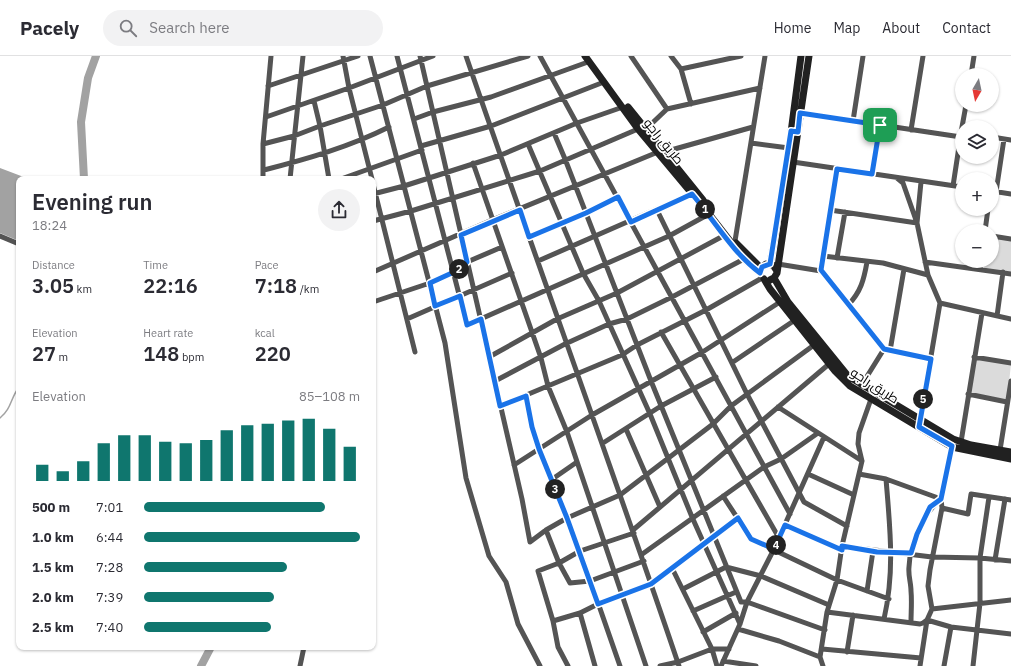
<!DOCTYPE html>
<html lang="en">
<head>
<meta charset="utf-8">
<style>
  body { margin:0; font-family:"IBM Plex Sans",Cairo,sans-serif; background:#f2f2f3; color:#2b2b33; height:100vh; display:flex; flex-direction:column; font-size:15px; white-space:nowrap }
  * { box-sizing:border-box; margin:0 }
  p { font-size:13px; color:#7c7c81 }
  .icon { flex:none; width:22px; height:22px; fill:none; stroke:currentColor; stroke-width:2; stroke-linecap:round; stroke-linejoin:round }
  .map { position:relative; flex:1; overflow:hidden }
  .side { position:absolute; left:16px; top:120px; width:360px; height:474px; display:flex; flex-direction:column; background:#fff; border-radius:8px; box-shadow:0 1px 3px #0004 }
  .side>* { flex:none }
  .needle { width:26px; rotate:189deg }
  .buttons { position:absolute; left:955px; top:12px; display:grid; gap:8px }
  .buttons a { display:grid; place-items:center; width:44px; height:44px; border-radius:50%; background:#fff; box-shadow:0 1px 3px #0004; font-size:20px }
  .pin { position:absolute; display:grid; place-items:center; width:34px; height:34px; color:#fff; margin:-17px; border-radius:8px; box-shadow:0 2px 6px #0006 }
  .km { position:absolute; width:20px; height:20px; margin:-10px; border-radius:50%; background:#222; color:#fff; font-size:11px; line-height:20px; text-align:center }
  .round { display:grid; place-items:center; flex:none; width:42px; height:42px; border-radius:21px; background:#f2f2f3 }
  .head { display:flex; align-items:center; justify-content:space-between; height:68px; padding:0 16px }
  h1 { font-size:22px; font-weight:600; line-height:30px }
  .stats { display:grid; grid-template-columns:repeat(3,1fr); gap:6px; height:68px; padding:4px 16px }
  .stats div { display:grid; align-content:center }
  .stats b { font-size:20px; font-weight:600 }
  .stats small { font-size:11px; font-weight:400 }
  .stats p { font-size:11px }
  .chart { height:112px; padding:8px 16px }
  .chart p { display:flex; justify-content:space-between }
  .chart svg { width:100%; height:72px; margin-top:4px; stroke:#0f766e; stroke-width:6 }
  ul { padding:0 16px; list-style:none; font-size:13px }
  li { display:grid; grid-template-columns:64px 48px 1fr; align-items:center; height:30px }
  li i { height:10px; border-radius:5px; background:#0f766e }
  header { display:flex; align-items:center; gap:24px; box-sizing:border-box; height:56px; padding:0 20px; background:#fff; border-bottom:1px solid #e1e1e2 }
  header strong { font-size:19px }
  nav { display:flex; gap:22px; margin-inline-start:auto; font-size:14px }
  .search { width:280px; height:36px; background:#f2f2f3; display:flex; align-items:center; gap:10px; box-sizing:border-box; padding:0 14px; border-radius:22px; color:#7c7c81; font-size:15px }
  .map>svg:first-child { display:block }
</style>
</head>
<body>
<header>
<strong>Pacely</strong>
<div class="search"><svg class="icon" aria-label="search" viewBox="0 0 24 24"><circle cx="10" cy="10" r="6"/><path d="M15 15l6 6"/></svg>Search here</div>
<nav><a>Home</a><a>Map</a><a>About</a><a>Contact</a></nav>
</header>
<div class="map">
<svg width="1011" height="610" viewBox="0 0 1011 610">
  <rect width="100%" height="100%" fill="#fff"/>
  <!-- green -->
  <path fill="#dbdbdb" d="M992,182l19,2v35l-28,-4 1,-10h8z
    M975,302l36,6 -4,37 -38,-7z"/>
  <!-- water -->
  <path fill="#a2a2a2" d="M0,112l29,11h-10v62l-19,-8z"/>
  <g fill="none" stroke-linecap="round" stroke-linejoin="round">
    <!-- stream -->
    <path stroke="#a2a2a2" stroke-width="1.5" d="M0,362c12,-10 10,-19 19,-31"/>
    <!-- river -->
    <path stroke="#a2a2a2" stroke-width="8" d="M84,123l-3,-57 7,-44 8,-22
      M201,610l10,-19"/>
    <!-- minor -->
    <path stroke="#545454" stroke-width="5" d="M343,0l6,32 23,91
      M370,0l75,287 21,135 23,78 17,26 12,42 22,42
      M397,0l70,269 202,-89 40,-22
      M420,0l102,443 8,43 16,-12 21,-12 53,-23 93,-71 18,-18 83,-61
      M466,0c70,204 144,406 213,610
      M540,0c83,153 167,305 250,458
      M631,0l36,53
      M671,0l10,13 10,35
      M681,13l60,-13
      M971,19l3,-19
      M268,30l90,-30
      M314,45l6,25 9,53
      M801,57l160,24
      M266,61l83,-29 84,-32
      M414,63l19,-7 58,-15 97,-35
      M853,65l10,-65
      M962,71l4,-22
      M646,73l21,-20 93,-21
      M911,74l12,-74
      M554,77l11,26 86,222 90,221h6l78,28
      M992,81l19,3
      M751,87l38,5
      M263,88l31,-8 26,-10 63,-21 44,-19 101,-30
      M528,88l55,129 16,28 51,113 42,103 48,107
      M421,90l70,-20 113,-44
      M664,96l89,-25
      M793,106l169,25
      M473,107l68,195 7,28 19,46 79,234
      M837,113l-16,102 63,78 47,10
      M264,114c43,-11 85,-23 125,-43
      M872,118l8,-49
      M897,122l6,5 14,40 11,52 12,28 -21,124
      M263,123v-35l8,-88
      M290,123l13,-123
      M341,123l81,-29
      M373,128l42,168
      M953,130l9,-59
      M992,135l19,3
      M996,136l8,-53
      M373,138l31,-8 97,-31 76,-32 46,-16
      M657,154l90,184 57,108 43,24
      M830,154l87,13 4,-41
      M373,165l38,-10 129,-40 98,-42
      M985,175l3,-22
      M0,180l19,8
      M992,180l19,3
      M529,181l34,-13 54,-27
      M735,185l30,-185
      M823,200l60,7 45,12
      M837,202l8,-46
      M538,205l153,-67
      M925,206l86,12
      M778,208l43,7
      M980,213l1,-8
      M373,216l119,-52 166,-68
      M373,246l57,-19 24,-11 13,-10 35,-15
      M940,247l71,16
      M848,249c13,-13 16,-26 19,-43
      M997,260l6,-44
      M407,263l105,-46
      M661,276l118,206
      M890,295l14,-82
      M489,301l68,-38 60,-26 108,-58
      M974,301l37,6
      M733,306l62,-42
      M495,325l70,-37 44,-20 18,-5 45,-22 72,-38
      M861,330l23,-37
      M968,338l39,8
      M526,340l6,31 7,22 41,102 40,115
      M500,350l122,-51 15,-10 69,-35 56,-32
      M778,351l84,54
      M626,373l34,78
      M961,386l21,-129
      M603,387l58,-37 55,-29
      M1000,394l11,-69
      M514,409l78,-50 109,-62 79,-51
      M808,418l46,21
      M859,418l27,5c4,49 9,92 -2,140
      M886,423l55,20
      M551,424l26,-18
      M723,440l28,43 86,41 52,19
      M942,452l26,6 3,-20 40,6
      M785,469l58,25
      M546,474l13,33 11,20 20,-2 54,-20
      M633,474l196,-166
      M634,477l-54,18 -21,12 -21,8 15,50 27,-8 18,-9 53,-21 87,-65
      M842,490l90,11 48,1 31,3
      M641,499l123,-88 17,-8 37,-26
      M995,504l10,-61
      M672,512l40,81 5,17
      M683,533l43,-22 35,9 68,29
      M867,535l6,-40
      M932,553l79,-9
      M693,555l43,-19
      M827,556l93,12 3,-1 4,-3 24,7 60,7
      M580,557l15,53
      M553,565l5,26 10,19
      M911,566c0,-10 1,-21 0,-31 0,-8 -3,-16 -2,-24 1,-25 14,-53 32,-68
      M738,573l41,12 41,16
      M703,576l33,-19
      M822,593l99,9
      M847,596l6,-37
      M723,605l33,5
      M300,610l4,-19
      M660,610l18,-4 34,-13h17
      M721,610l19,-42 7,-22 27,-53 50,-112
      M823,610l-3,-9 7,-45 10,-32 5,-34 20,-85 -4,-17 1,-11 12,-34
      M920,610l7,-46 5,-11 -4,-23 2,-16 12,-62 -1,-9 11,-52
      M944,610l7,-39
      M973,610l7,-63v-45l9,-61"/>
    <!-- secondary -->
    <path stroke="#212121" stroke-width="7" d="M585,0l53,73 71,85 35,45 16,14
      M628,51l75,93
      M736,187l25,25
      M770,208l19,-116 12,-92
      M760,217l1,-5 5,-4 7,1 4,6
      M774,222l14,24 60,74 105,63 18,6 40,7
      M764,223l6,10 65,82 15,15 102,61 59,12
      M770,224l4,-2 3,-5 32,-217"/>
  </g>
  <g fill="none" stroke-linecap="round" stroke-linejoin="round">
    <defs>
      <path id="route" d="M800,57l80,12 -8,49 -35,-5 -16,101 63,79 47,10 -12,68 33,19 -11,53 -11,8 -13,27 -6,19 -34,-1 -35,-6v4l-57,-25 -11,24 -23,-10 -13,-21 -87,66 -53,20 -31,-86 -28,-69 -7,-22 -6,-31 -26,10 -19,-87 -14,6 -7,-29 -25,10 -5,-23 24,-11 13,-10 -6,-27 59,-25 9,27 57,-24 32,-16 13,25 61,-28c22,26 41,59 68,79l2,-6 8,-3 21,-133 7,1z"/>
    </defs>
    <!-- route casing -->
    <use href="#route" stroke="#fff" stroke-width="8"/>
    <!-- route -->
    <use href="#route" stroke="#1a73e8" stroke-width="5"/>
  </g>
  <g text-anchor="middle" stroke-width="3.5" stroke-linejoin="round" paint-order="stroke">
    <!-- street labels -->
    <g font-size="13" fill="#000" stroke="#fff">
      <text transform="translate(664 85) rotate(51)" y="5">طريق راجو</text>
      <text transform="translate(875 329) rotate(33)" y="5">طريق راجو</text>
    </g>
  </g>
</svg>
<div class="buttons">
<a><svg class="needle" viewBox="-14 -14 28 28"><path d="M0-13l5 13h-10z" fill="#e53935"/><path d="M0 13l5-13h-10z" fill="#7c7c81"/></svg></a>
<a><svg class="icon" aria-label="layers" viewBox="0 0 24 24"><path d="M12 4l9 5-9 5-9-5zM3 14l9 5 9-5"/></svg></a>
<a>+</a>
<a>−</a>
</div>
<div class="pin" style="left:880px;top:69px;background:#1e9e55"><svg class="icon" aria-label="arrive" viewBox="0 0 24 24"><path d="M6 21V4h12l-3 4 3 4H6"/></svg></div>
<b class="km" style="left:705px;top:153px">1</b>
<b class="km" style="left:459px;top:213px">2</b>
<b class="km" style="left:555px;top:433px">3</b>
<b class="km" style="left:776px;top:489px">4</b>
<b class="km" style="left:923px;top:343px">5</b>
<section class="side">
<div class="head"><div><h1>Evening run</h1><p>18:24</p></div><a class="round"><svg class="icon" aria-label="share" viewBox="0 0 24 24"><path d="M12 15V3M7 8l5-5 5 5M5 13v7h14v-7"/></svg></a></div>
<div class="stats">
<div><p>Distance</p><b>3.05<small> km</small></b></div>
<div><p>Time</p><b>22:16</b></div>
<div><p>Pace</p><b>7:18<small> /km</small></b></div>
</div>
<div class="stats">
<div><p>Elevation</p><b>27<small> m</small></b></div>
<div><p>Heart rate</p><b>148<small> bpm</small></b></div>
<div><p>kcal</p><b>220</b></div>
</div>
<div class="chart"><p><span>Elevation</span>85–108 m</p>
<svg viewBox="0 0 160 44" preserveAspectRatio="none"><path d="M5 44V34M15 44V38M25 44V32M35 44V21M45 44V16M55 44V16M65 44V20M75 44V21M85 44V19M95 44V13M105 44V10M115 44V9M125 44V7M135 44V6M145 44V12M155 44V23"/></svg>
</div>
<ul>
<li><b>500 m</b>7:01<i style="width:84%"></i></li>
<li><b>1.0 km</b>6:44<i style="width:100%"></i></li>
<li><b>1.5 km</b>7:28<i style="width:66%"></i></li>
<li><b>2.0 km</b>7:39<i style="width:60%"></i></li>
<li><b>2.5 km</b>7:40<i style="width:59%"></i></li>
</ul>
</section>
</div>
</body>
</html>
